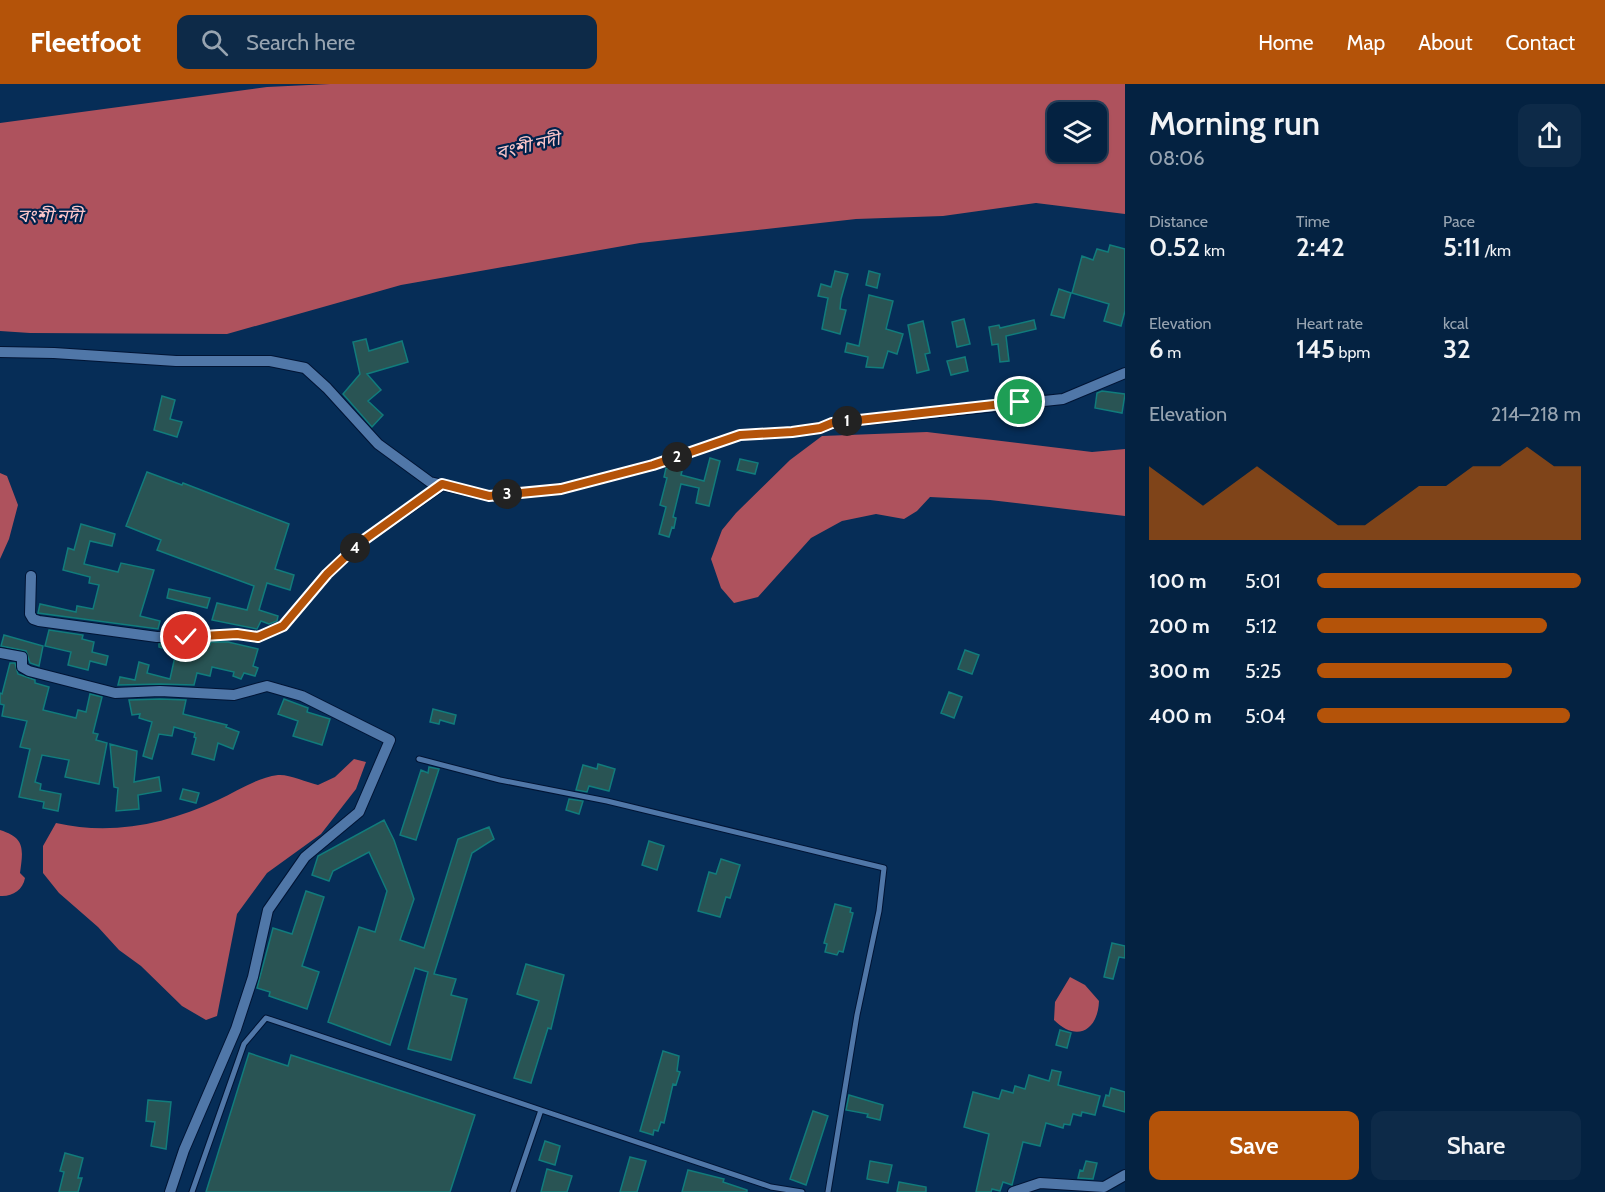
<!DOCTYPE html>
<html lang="en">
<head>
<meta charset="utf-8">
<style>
  body { margin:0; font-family:Cabin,"Noto Sans Bengali",sans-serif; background:#0d2a48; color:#f1f3f6; height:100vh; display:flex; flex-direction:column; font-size:22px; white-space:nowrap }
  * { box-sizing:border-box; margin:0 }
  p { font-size:20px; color:#97a4b1 }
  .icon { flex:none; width:33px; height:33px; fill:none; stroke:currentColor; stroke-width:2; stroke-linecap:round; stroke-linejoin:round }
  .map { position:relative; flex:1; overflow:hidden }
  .drawer { display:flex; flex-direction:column; background:#042241; width:480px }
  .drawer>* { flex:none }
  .buttons { position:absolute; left:1047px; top:18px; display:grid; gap:12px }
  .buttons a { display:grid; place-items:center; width:60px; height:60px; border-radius:12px; background:#042241; box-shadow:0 2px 4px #0004,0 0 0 2px #253f5a; font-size:30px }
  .pin { position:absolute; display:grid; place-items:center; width:51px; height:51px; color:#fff; margin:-26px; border:3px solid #fff; border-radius:50%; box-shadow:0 2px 6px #0007 }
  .km { position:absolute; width:30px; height:30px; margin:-15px; border-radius:50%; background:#222; color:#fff; font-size:16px; line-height:30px; text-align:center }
  .round { display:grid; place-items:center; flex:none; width:63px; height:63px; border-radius:12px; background:#0d2a48 }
  .summary { display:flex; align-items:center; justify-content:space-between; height:102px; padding:0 24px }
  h1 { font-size:33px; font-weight:600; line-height:45px }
  .stats { display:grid; grid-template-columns:repeat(3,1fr); gap:9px; height:102px; padding:6px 24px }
  .stats div { display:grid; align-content:center }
  .stats b { font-size:26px; font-weight:600 }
  .stats small { font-size:16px; font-weight:400 }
  .stats p { font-size:16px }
  .chart { height:168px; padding:12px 24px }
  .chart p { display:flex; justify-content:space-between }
  .chart svg { width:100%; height:108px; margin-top:6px; fill:#b45309; opacity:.7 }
  .action { display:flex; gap:12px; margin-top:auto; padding:12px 24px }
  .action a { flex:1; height:69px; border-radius:12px; background:#b45309; color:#fff; font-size:24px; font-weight:600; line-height:69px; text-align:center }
  .action a+a { background:#0d2a48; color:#f1f3f6 }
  ul { padding:0 24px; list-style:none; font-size:20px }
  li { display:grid; grid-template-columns:96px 72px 1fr; align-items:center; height:45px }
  li i { height:15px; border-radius:8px; background:#b45309 }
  header { display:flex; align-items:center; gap:36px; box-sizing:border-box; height:84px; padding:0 30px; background:#b45309; color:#fff }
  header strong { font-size:28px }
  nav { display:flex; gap:33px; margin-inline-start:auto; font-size:21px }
  .search { width:420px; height:54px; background:#0d2a48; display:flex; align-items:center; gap:15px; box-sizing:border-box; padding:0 21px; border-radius:12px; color:#97a4b1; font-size:22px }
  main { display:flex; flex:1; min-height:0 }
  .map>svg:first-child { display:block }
</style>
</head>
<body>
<header>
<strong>Fleetfoot</strong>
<div class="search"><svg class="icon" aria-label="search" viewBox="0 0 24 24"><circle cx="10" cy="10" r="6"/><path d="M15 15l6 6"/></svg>Search here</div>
<nav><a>Home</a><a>Map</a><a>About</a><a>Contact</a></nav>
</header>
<main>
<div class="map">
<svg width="1125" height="1108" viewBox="0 0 1125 1108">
  <rect width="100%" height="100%" fill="#062d57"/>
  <!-- water -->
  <path fill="#ae525d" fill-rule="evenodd" d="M330,0h795v130l-89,-11 -93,13 -87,3 -216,24 -239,42 -174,49 -197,-1 -30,-2v-208l267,-36zM1058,28h38v40h-38z
    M927,348l165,20 33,-3v67l-135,-16 -60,-3 -13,14 -13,8 -28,-5 -34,7 -31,17 -53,59 -24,6 -13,-15 -10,-29 11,-29 14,-17 54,-53 32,-24z
    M0,389l7,3 11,29 -9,34 -9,20z
    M354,675l12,3 -10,27 -35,45 -54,39 -30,41 -20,102 -11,4 -24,-14 -41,-40 -22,-16 -21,-23 -39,-34 -16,-20v-27l13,-23c56,13 110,1 162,-23 19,-9 38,-22 60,-25 11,-1 28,7 40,10l17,-8z
    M0,746c26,8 23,20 20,43l5,5c-2,12 -13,19 -25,18z
    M1070,893l15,8 14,16c-1,29 -22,42 -45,19l1,-18z"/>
  <!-- building -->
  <path fill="#295454" stroke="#117c7c" stroke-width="1.5" d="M1110,161l15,4v62l-4,15 -17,-5 5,-17 -37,-11 10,-37 11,4 4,-11 11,3z
    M835,187l13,3 -7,25 -1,10 6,1 -6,24 -18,-5 6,-31 -10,-2 3,-12 10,3z
    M869,187l11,3 -3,14 -11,-3z
    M1059,205l12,4 -7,25 -13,-3z
    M869,211l24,6 -7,28 17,5 -6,20 -9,-3 -5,17 -17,-1 2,-10 -23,-5 2,-9 12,3z
    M964,235l6,25 -13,3 -5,-25z
    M1034,236l2,9 -30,7 3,25 -9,1 -2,-18 -6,1 -3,-18 10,-2 1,3z
    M923,237l7,32 -5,1 4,16 -12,3 -9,-48z
    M366,255l3,12 33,-10 6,21 -41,12 14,16 -13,11 15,14 -11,12 -29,-33 17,-20 -7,-32z
    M965,273l3,14 -17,4 -4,-14z
    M1102,307l23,3 -3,19 -27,-5 2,-15z
    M162,312l13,4 -5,19 12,3 -5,15 -23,-7z
    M710,374l10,3 -11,45 -13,-3 3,-15 -18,-4 -8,33 3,1 -2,10 -2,-1 -3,10 -10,-3 7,-27 -6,-2 7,-27 -3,-1 2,-9 16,3 -1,4 23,6z
    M740,375l18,4 -3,11 -18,-4z
    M147,388l35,13 1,-2 106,41 -14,45 19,6 -4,15 -23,-7 -8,27 19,6 -1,5 -8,3 -8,-3 -4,8 -45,-9 5,-17 30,7 7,-24 -97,-36 4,-10 -35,-14z
    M81,440l34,10 -3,12 -22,-5 -6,23 34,8 3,-9 33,7 -14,46 20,5 -2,8 -120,-16 2,-9 36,8 1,-6 16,3 6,-24 -10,-2 1,-6 -27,-7 5,-22 6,2z
    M169,505l41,9 -3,10 -40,-10z
    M49,546l34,5 -1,4 12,3 -2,10 16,4 -2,9 -16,-4 -2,9 -20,-5 3,-13 -26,-6z
    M4,551l39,11 -4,20 -9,-3 -4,-12 -25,-5z
    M211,558h17l30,7 -5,17 5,2 -3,8 -11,-3 -3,6 -8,-3 1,-4 -22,-5 -2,9 -13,-3 -3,12 -34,-1 -42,1 2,-8 15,3 4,-18 10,3 -2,8 23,6 6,-27 -17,-5v-3l41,-1 10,2z
    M965,566l14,5 -7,19 -14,-5z
    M10,579h5l3,11 17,6v3l14,4 -6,23 33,8 2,-8 8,2 4,-18 12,3 -9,36 5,1 -2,6 11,3 -8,41 -34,-7 4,-17 -27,-5 -7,27 6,2 -1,6 21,4 -3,17 -15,-3 1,-6 -25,-5 11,-48 -10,-2 7,-26 -25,-5 2,-11 -4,-1v-11l2,1z
    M949,608l13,5 -8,21 -13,-5z
    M160,615l26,1 -3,14 44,11 -1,2 13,5 -6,17 -15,-6 -4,17 -22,-6 4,-16 -2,-1 1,-4 -21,-6 -2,9 -13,-2 -7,25 -9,-3 9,-34 -13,-4 1,-4 -8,1 -3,-15z
    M284,615l24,9 -1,4 23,7 -8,26 -29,-9 5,-15 -20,-7z
    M433,625l23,6 -2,9 -14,-4 -1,4 -9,-2z
    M110,660l27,7 -3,31 25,-5 2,14 -23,4 1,14 -23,2 2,-23 -4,-1z
    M598,680l17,5 -6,22 -20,-5 -2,6 -11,-2 7,-25 14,4z
    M429,683l10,2 -23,71 -16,-5 21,-65 7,3z
    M183,705l16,4 -3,10 -16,-4z
    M569,715l14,2 -4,13 -13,-4z
    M384,736l10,20 20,59 -14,41 24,8 34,-109 31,-12 5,12 -22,14 -38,121 22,5 -5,16 16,4 -16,61 -43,-11 20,-77 -13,-4 -25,77 -62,-23 31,-95 16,5 12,-41 -18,-39 -36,19 -4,10 -17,-6 6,-19z
    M649,757l15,5 -7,24 -15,-5z
    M721,775l19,6 -10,33 -4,-1 -6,20 -22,-6 11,-39 7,2z
    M306,807l18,6 -22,69 17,6 -12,37 -38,-13 1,-4 -13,-4 16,-60 19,6z
    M835,820l16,4 -1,4 3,1 -10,39 -4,-1 -2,4 -12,-3 2,-8 -3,-1z
    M1112,859l13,3v12l-6,-1 -6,22 -9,-2z
    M526,880l38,11 -13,54 -3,-1 -17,55 -17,-5 25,-77 -22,-7z
    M1060,946l11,3 -4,15 -11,-3z
    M663,967l16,5 -2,15 3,1 -4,13 -3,-1 -9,39 -3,-1 -3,9 -4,-1 -1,5 -13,-4z
    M249,969l39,13 3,-11 184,60 -25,77h-244z
    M1052,986l9,2 -3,13 42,11 -5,19 -13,-3 -1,4 -8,-2 -3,11 -6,-1 -1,4 -17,-5 -6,23 -17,-4 -11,43 -9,-3 -3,9 -8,-2 -1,3h-15l13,-58 -25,-7 9,-35 26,7 3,-9 11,3 2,-7 10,3 4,-14 20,6z
    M1111,1004l14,4v20l-22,-6 3,-11 3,1z
    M849,1011l34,10 -3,15 -13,-3 1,-3 -22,-4z
    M148,1016l23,2 -5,47 -15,-3 4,-24 -9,-1z
    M813,1027l15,5 -22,69 -16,-6z
    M545,1057l15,5 -5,19 -16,-5z
    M65,1069l18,5 -5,20h4l-4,14h-19l5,-20 -4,-1z
    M630,1073l16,4 -9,31h-17z
    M870,1077l22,4 -4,18 -21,-4z
    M1086,1077l11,2 -4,16 -15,-1 2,-8 3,1z
    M547,1085l25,7 -5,16h-26z
    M688,1086l36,9 -1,3 24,8v2h-65z
    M899,1098l27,5v5h-29z"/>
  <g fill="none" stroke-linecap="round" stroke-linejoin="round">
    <defs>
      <path id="lane" d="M419,675l81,21 107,21 277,67 -5,43 -22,104 -29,177
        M192,1108l52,-148 22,-26 275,92
        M513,1108l28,-82 230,77 31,5"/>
      <path id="street" d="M0,268l54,1 122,8h94l35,7 22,20 51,56 52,38 59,14 72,-7 92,-24 87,-30 52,-3 28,-4 13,-5 230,-24 62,-26
        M31,492l-1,38 3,5 6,2 118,16 80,-3 21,3 25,-11 44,-52 34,-32 81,-57
        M0,569l22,4v10l7,4 86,22 45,-2 74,4 33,-9 35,10 88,44 -31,72 -54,45 -37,53 -15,67 -17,52 -52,121 -14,42
        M1013,1108l27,-9 64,4 21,-12"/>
    </defs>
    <!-- lane casing -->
    <use href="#lane" stroke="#001434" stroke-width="7"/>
    <!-- street casing -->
    <use href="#street" stroke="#001434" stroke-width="12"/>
    <!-- lane -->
    <use href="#lane" stroke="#5077a8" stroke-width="5"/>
    <!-- street -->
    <use href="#street" stroke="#5077a8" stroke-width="10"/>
  </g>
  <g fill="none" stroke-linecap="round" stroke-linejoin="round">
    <defs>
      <path id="route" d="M186,553l51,-3 21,3 25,-11 44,-52 34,-32 81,-58 47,12 72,-7 92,-24 87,-30 52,-3 28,-4 12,-5 188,-21"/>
    </defs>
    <!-- route casing -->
    <use href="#route" stroke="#fff" stroke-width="12"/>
    <!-- route -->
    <use href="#route" stroke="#b45309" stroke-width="8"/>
  </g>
  <g text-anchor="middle" stroke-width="4.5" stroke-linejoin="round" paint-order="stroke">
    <!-- water labels -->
    <g font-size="18" font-style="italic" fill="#fbc6c9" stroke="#00224c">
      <text transform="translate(528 62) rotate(-13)" y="6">বংশী নদী</text>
      <text x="50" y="138">বংশী নদী</text>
    </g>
  </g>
</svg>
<div class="buttons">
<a><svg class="icon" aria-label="layers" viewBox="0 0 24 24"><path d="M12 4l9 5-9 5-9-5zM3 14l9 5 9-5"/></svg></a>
</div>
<div class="pin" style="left:1020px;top:318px;background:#1e9e55"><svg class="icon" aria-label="arrive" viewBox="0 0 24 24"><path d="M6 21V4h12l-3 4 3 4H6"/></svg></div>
<div class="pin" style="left:186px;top:553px;background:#d93025"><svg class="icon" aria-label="check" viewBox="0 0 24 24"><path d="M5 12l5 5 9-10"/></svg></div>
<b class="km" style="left:847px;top:337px">1</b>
<b class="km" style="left:677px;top:373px">2</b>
<b class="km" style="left:507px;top:410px">3</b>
<b class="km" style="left:355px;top:464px">4</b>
</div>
<section class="drawer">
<div class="summary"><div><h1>Morning run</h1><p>08:06</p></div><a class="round"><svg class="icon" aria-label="share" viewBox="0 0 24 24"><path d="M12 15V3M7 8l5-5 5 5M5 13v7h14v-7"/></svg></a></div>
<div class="stats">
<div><p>Distance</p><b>0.52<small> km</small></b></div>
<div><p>Time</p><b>2:42</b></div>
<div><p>Pace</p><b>5:11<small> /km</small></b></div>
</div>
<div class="stats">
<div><p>Elevation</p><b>6<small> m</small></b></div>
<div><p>Heart rate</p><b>145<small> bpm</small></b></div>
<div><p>kcal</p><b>32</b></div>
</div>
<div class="chart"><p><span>Elevation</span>214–218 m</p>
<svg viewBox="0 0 160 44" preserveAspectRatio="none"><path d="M0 44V14L10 22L20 30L30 22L40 14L50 22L60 30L70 38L80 38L90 30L100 22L110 22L120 14L130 14L140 6L150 14L160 14V44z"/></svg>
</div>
<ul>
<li><b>100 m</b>5:01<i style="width:100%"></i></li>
<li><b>200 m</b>5:12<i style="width:87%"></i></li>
<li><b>300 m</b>5:25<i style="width:74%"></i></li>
<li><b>400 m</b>5:04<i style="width:96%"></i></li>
</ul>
<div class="action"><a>Save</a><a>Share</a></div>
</section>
</main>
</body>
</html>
